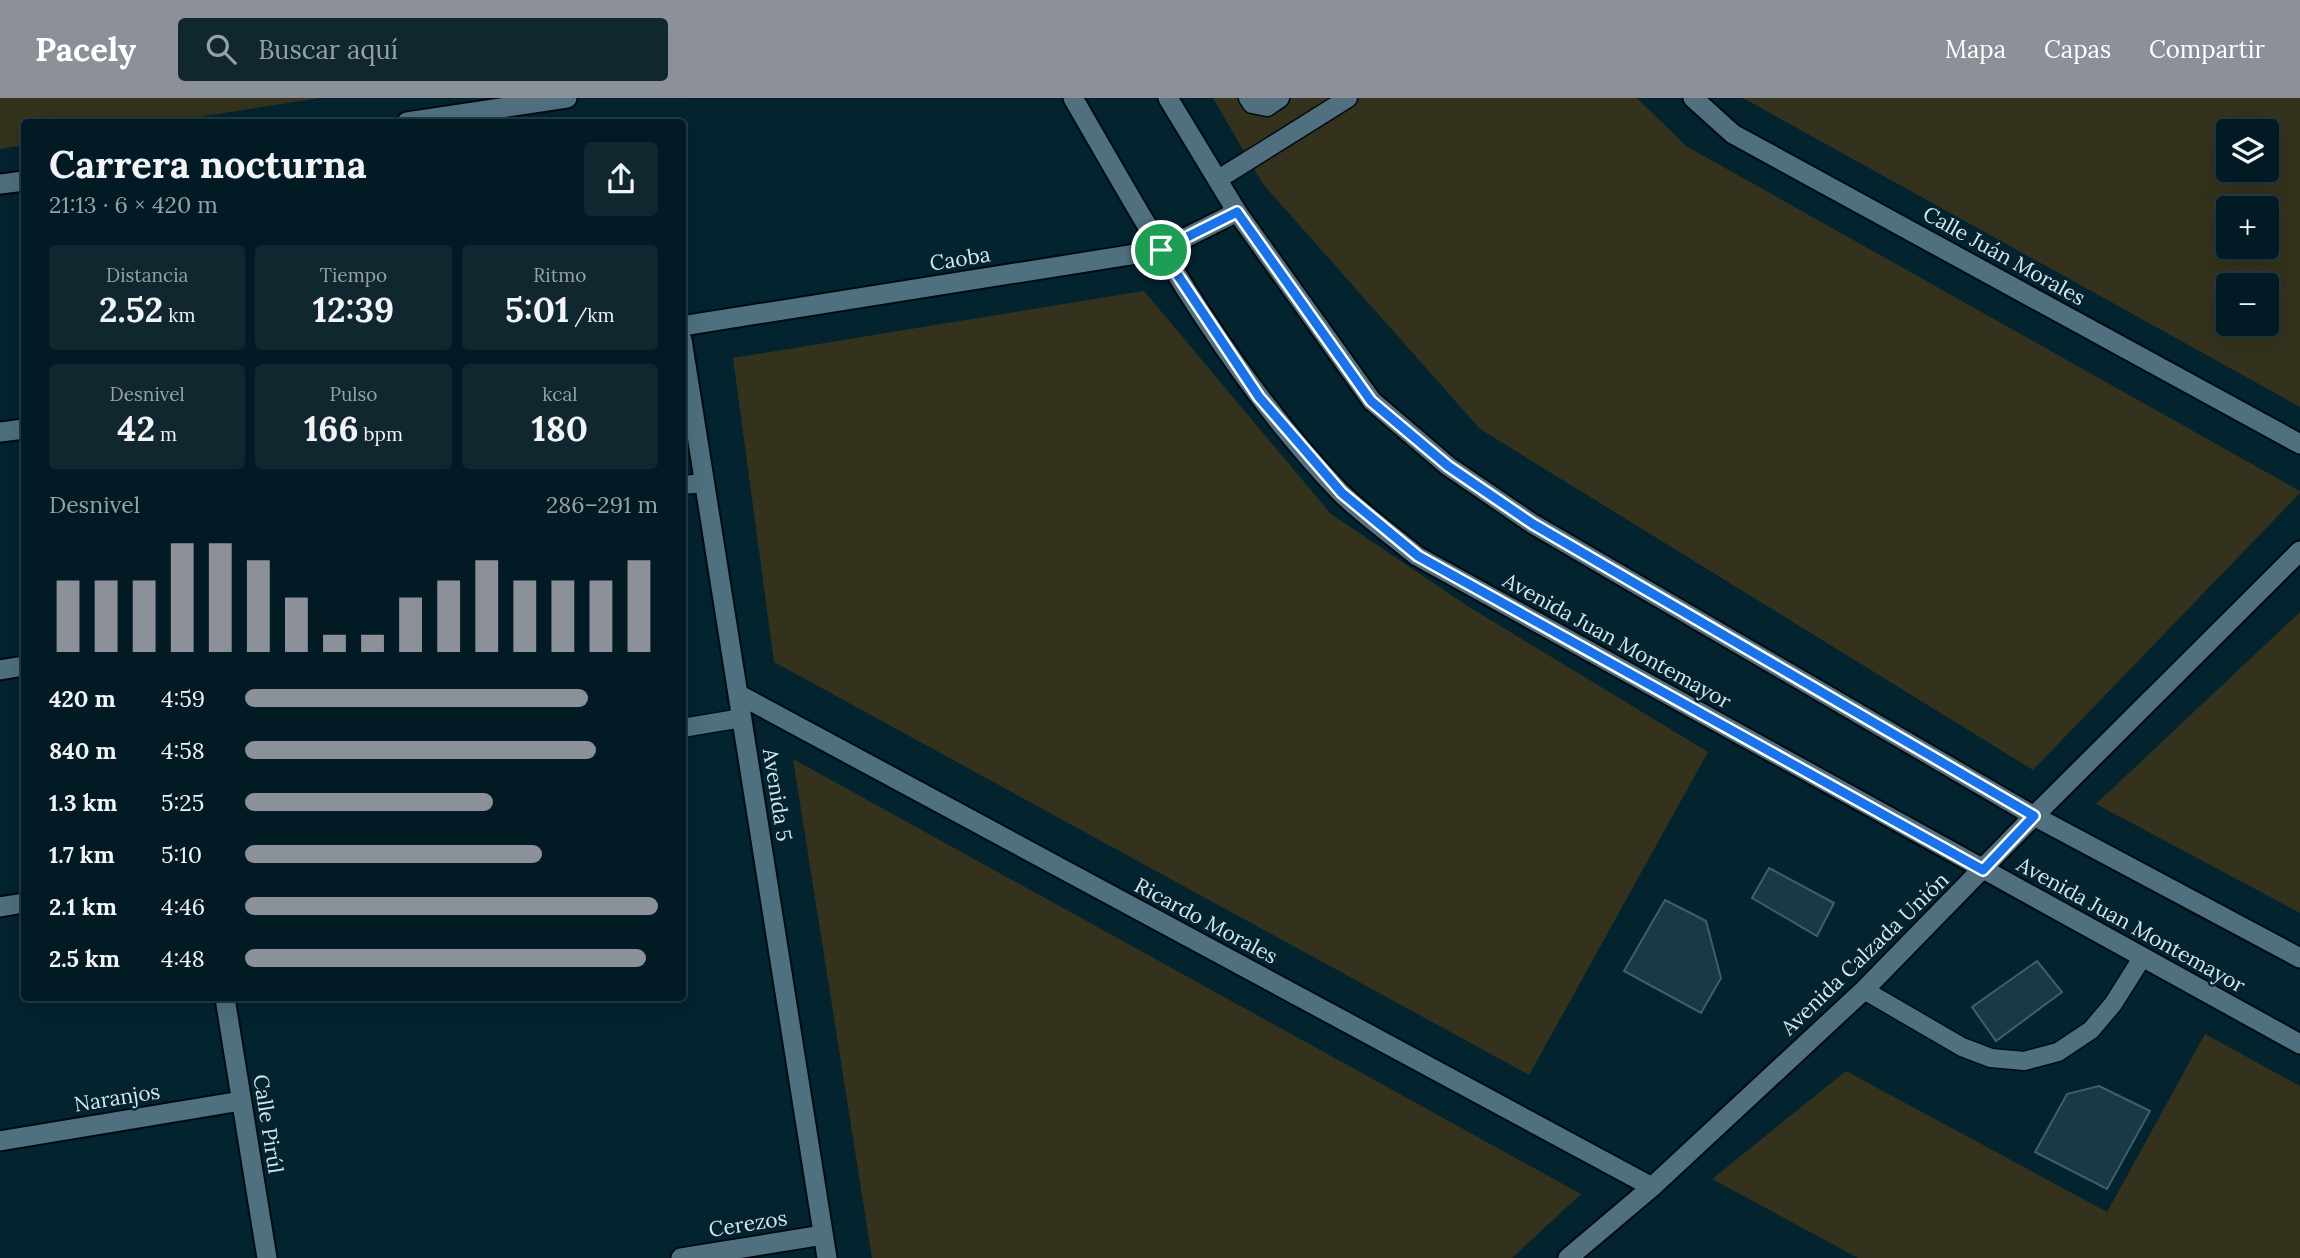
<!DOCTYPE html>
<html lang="es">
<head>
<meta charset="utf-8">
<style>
  body { margin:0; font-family:Lora,serif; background:#102730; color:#f1f3f6; height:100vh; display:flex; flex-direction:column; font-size:26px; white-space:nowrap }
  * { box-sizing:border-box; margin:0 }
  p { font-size:23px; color:#96a1a6 }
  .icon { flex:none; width:38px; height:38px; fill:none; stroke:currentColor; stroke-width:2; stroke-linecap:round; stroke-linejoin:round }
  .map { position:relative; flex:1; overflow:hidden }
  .details { position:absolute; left:21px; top:21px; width:665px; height:882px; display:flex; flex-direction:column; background:#021a23; border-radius:7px; box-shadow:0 7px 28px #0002,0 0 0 2px #233841 }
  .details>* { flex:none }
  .buttons { position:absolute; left:2216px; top:21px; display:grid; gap:14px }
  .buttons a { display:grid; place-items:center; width:63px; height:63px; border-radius:7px; background:#021a23; box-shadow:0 7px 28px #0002,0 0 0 2px #233841; font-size:35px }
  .pin { position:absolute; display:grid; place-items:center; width:60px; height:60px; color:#fff; margin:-30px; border:4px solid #fff; border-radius:50%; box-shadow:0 2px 7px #0007 }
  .round { display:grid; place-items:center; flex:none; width:74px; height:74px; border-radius:7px; background:#102730 }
  .headline { display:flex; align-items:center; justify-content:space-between; height:119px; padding:0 28px }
  h1 { font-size:38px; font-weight:800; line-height:52px }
  .stats { display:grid; grid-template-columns:repeat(3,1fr); gap:10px; height:119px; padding:7px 28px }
  .stats div { display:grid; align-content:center; border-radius:7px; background:#102730; text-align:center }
  .stats b { font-size:35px; font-weight:800 }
  .stats small { font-size:19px; font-weight:400 }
  .stats p { font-size:19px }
  .chart { height:196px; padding:14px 28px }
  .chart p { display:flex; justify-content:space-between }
  .chart svg { width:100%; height:126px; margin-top:7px; stroke:#8c9099; stroke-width:6 }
  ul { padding:0 28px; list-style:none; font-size:23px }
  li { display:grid; grid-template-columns:112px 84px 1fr; align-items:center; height:52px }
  li i { height:18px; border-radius:9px; background:#8c9099 }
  header { display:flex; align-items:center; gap:42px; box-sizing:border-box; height:98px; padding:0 35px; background:#8c9099; color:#fff }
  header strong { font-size:33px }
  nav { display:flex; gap:38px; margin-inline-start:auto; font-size:24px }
  .search { width:490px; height:63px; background:#102730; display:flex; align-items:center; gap:18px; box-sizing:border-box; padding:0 24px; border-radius:7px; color:#96a1a6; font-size:26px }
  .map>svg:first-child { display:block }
</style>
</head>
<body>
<header>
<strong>Pacely</strong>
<div class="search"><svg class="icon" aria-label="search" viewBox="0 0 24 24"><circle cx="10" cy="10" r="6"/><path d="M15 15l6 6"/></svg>Buscar aquí</div>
<nav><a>Mapa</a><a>Capas</a><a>Compartir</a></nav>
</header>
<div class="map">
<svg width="2300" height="1160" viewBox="0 0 2300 1160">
  <rect width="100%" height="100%" fill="#03232f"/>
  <!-- green -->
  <path fill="#34321c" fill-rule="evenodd" d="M0,0h320l-153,24h-143v23l-24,4z
    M1213,0h424l49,48 614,345v2l-267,277 -553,-341 -217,-245z
    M1743,0h557v309zM2228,33h38v39h-38zM2228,110h38v39h-38zM2266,187v39h-38v-39z
    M1144,193l187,223 138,93 239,145 -179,323 -755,-413 -41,-304z
    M2300,514v301l-204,-109z
    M793,661l788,435 -69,64h-640z
    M2205,936l95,52v172h-442l-146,-79 134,-108 261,141z"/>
  <!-- building -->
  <path fill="#1a3845" stroke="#3f5f6d" stroke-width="2" d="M1769,770l65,35 -17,33 -65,-38z
    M1665,802l41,21 15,57 -20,35 -77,-42z
    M2037,863l25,31 -66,49 -24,-34z
    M2099,988l51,25 -43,78 -72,-37 32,-58z"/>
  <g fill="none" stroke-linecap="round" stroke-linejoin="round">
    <defs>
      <path id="service" d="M1248,0l4,6 15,3 13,-9
        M1217,82l131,-82
        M682,387l23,-2
        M682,630l60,-10
        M1864,892l98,57 29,11 33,3 34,-9 33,-22 22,-26 29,-46"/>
      <path id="minor" d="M1693,0l40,36 567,310
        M407,24l160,-24
        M0,86l24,-3
        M682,228l479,-76 76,-38
        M682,242l145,918
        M0,334l24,-3
        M0,572l24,-4
        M738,596l914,493
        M0,809l24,-4
        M225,900l42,260
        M0,1043l241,-40
        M681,1160l142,-23"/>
      <path id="tertiary" d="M1073,0c79,137 157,279 267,394 23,23 52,43 77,64l883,488
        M1168,0l69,114 135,189 76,65 85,58 501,292 266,142
        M1568,1160l84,-71 212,-197 170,-174 266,-265"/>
    </defs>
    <!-- service casing -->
    <use href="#service" stroke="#000b14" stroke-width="21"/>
    <!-- minor casing -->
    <use href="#minor" stroke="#000b14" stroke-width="23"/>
    <!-- tertiary casing -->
    <use href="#tertiary" stroke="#000b14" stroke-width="23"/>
    <!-- service -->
    <use href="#service" stroke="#50707f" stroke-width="18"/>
    <!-- minor -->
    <use href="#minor" stroke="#50707f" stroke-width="19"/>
    <!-- tertiary -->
    <use href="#tertiary" stroke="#50707f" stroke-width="19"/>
  </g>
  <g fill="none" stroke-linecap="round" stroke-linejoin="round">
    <defs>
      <path id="route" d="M1237,114l134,189 77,65 85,58 501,292 -51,54 -565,-314 -76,-63 -83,-96 -98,-147z"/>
    </defs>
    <!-- route casing -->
    <use href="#route" stroke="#fff" stroke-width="14"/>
    <!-- route -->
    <use href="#route" stroke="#1a73e8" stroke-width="9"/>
  </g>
  <g text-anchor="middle" stroke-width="5" stroke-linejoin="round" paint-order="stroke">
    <!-- street labels -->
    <g font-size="21" fill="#d5e6ee" stroke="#03232f">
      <text transform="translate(2004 158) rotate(29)" y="7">Calle Juán Morales</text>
      <text transform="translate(960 161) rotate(-9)" y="7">Caoba</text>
      <text transform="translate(1617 543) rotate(29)" y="7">Avenida Juan Montemayor</text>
      <text transform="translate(777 697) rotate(81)" y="7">Avenida 5</text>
      <text transform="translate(1206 823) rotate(28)" y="7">Ricardo Morales</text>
      <text transform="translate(2131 827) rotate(29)" y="7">Avenida Juan Montemayor</text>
      <text transform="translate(1865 856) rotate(-44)" y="7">Avenida Calzada Unión</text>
      <text transform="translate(117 1000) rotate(-9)" y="7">Naranjos</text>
      <text transform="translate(268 1026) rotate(81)" y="7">Calle Pirúl</text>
      <text transform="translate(748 1126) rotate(-9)" y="7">Cerezos</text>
    </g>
  </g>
</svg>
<div class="buttons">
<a><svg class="icon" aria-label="layers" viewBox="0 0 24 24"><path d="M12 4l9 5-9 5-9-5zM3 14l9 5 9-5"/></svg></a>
<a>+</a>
<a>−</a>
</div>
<div class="pin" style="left:1161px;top:152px;background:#1e9e55"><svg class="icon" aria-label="arrive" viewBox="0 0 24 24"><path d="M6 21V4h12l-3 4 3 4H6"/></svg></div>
<section class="details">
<div class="headline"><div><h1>Carrera nocturna</h1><p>21:13 · 6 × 420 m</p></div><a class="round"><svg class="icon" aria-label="share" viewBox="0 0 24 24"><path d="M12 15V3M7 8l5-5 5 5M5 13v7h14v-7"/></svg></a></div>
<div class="stats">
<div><p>Distancia</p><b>2.52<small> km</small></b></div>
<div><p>Tiempo</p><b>12:39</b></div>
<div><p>Ritmo</p><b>5:01<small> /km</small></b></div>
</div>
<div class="stats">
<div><p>Desnivel</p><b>42<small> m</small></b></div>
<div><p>Pulso</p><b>166<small> bpm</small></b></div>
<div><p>kcal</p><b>180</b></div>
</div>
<div class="chart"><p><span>Desnivel</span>286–291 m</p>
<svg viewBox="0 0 160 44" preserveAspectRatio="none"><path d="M5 44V19M15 44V19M25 44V19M35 44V6M45 44V6M55 44V12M65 44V25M75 44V38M85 44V38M95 44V25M105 44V19M115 44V12M125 44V19M135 44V19M145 44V19M155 44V12"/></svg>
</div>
<ul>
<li><b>420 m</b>4:59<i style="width:83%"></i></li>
<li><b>840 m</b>4:58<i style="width:85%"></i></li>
<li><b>1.3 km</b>5:25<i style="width:60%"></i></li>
<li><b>1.7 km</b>5:10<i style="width:72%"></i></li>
<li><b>2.1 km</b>4:46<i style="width:100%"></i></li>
<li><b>2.5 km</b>4:48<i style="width:97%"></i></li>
</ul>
</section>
</div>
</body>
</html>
